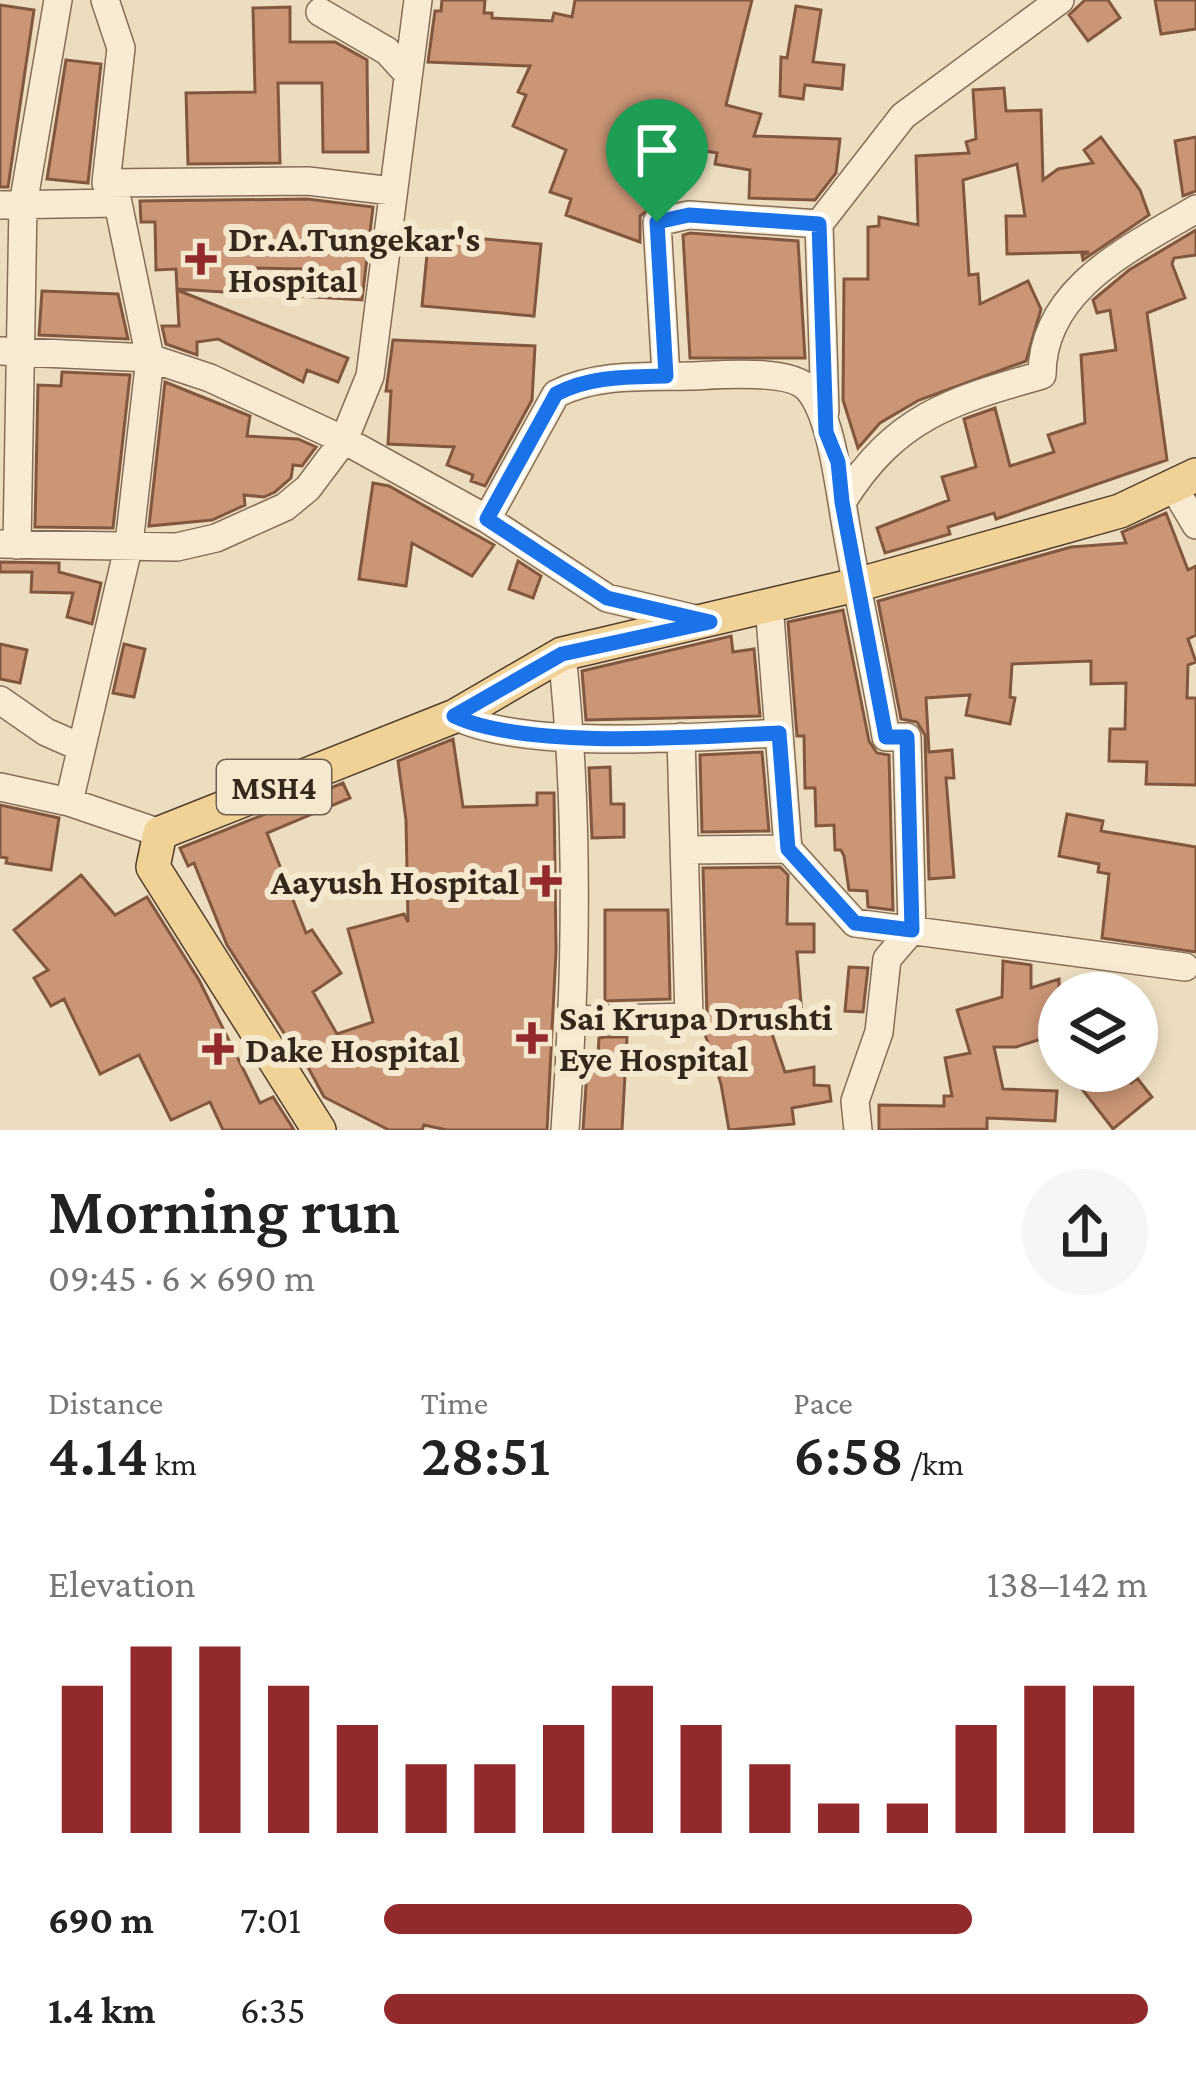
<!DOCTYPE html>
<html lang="en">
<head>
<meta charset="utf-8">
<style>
  body { margin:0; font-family:"Crimson Pro",serif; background:#f6f6f6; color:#222; height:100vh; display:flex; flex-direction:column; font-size:45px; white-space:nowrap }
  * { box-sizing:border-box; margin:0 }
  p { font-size:39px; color:#767676 }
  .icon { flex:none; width:66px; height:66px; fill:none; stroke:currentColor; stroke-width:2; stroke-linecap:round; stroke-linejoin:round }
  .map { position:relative; height:1130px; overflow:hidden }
  .sheet { display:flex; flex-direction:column; background:#fff; flex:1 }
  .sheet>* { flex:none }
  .fabs { position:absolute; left:1038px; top:972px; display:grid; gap:24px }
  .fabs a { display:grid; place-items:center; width:120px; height:120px; border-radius:50%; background:#fff; box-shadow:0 6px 18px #0003; font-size:60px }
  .pin { position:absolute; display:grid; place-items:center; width:102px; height:102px; color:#fff; margin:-123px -51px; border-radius:50% 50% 50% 0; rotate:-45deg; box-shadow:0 0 12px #0007 }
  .pin .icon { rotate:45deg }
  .round { display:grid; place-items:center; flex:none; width:126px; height:126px; border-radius:63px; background:#f6f6f6 }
  .head { display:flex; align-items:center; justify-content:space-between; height:204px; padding:0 48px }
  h1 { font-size:66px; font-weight:600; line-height:90px }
  .figures { display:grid; grid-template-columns:repeat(3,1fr); gap:18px; height:204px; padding:12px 48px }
  .figures div { display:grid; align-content:center }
  .figures b { font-size:60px; font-weight:600 }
  .figures small { font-size:33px; font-weight:400 }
  .figures p { font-size:33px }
  .chart { height:336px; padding:24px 48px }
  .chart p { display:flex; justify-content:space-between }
  .chart svg { width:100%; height:216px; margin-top:12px; stroke:#92292d; stroke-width:6 }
  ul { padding:0 48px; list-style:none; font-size:39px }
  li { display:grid; grid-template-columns:192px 144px 1fr; align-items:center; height:90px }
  li i { height:30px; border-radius:15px; background:#92292d }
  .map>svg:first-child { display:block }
</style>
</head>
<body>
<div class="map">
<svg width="1196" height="1130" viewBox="0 0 1196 1130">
  <rect width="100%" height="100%" fill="#ecddbf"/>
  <!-- building -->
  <path fill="#ca9675" stroke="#83573e" stroke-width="3" d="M442,0h43l-1,13h8v5l60,3 2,-8 18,4 3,-17h177l-26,105 35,9 -7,22 86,3 -4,34 -21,27 -66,-2 1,-28 -35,-6 2,-11 -40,-7v-3l-2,3 -26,-4 -15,43 28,2 -6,17 -16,12v26l-74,-27 5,-16 -21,-7 16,-42 -53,-24 13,-31 -8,-3 12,-26 -102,-4 7,-51h6z
    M1085,0h23l12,18 -32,23 -19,-26z
    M1155,0h41v29l-35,5z
    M0,5l34,5 -26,177h-8z
    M796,6l25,4 -8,52 31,3 -2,24 -37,-4 -2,14 -23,-3 1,-39 6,1z
    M290,7v35h45l32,18 1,92h-45l-1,-69h-44l2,80 -92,1 -2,-71 69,-1 -2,-84z
    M66,60l35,4 -13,119 -41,-4z
    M1004,88l2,23 35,-1 2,70 15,-11 35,-6 -9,-13 17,-13 39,53 9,25 -66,45 -1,-5 7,-3 -82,2 -1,-38h19l-8,-52 -54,16 6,95 9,-1 2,30 48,-23 13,28 -15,52 -107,39 -39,23 -22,25 -15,-48 1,-121h24v-52l11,-1v-9l39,8 -2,-69 53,-3 -3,-11 10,-3 -3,-49z
    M1196,137v54l-13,5 -8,-55z
    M307,199l66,8 -11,93 -62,-4 1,-27 -45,-1 1,26 -80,-5 -1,-20 -20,1 -1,-48h-14l-1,-21z
    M1196,230v25l-22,3 -2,6 13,34 -38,15 20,147 -171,59 -2,-6 -46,14 2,7 -65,19 -8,-25 72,-28 -7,-23 34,-10 -12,-48 31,-11 15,58 44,-14 -6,-17 37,-12 -4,-68 35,-5 -6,-40 -13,3 -4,-13 36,-30z
    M690,233l108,8 7,117h-115l-7,-123z
    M429,234l112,10 -7,72 -112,-10z
    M177,290l171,68 -10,24 -31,-12 -4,12 -85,-43 -21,3v13l-31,-11 -4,-18h17z
    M42,291l76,3 10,45 -89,-4z
    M393,340l142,6 -3,54 -47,86 -14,-5 2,-6 -26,-10 7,-18 -66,-3 3,-53h-5z
    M62,372l68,3 -17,153 -78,-1 3,-142 23,1z
    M165,382l85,34 -3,20 51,3 18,8 -14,19 -9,-1 -2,13 -16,14 -11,5 -20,-2 1,10 -33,15 -63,6z
    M373,483l16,3 105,59 -22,31 -60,-33 -6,43 -47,-7z
    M1166,513l22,57 8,-4v69l-8,4 8,23 -8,3 -1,33h9v87l-50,-1 1,-22 -38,-1 1,-32h15l1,-46 -35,1v-23l-79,3 -2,33 5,1 -5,26 -44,-9 4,-20 -44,3 3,54 23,-2 2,28h-8l8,99 -25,2 -4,-144 -8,-13 -16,-3 -23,-118 193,-54 55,-4 -4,-11z
    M518,561l23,15 -8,22 -24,-9z
    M0,562l59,1v9l42,11 -9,41 -25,-7 6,-24 -42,-1 1,-20h-32z
    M843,610l26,131 8,12 12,2 4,155 -25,-3 -1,-16 -18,-1 -5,-34 -3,-6h-6l-1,-25 -18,1 -1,-38h-10l-1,-52h-7l-9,-114z
    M731,636l2,16 21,-3 6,67 -174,4 -4,-49z
    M0,644l27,6 -7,33 -20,-4z
    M124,644l21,5 -11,48 -21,-4z
    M453,739l10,68 74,-2v-12h17l2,158 -9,179h-100l-23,-5 -2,5h-33l-65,-33 -28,-52 -3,2 -66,-102 -33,-82 -6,3 -8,-18 163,-65 7,15 -83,35 39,100 6,-3 29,43 -28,19 24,42 36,-12 -25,-93 56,-15 4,8 -2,-102 -8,-59z
    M762,752l7,79 -67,1 -2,-77z
    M610,767l1,37h13v33l-32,1 -3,-70z
    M0,805l59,13 -8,52 -45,-7 1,-5 -7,-1z
    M1067,814l36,7 -2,10 95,16v105l-94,-14 7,-64 -11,-2 1,-8 -40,-8z
    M780,867l8,8 -1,49h27v28h-17l5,64 -35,3 18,53 29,-5v18l15,1 2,15 -39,7 2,16 -65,6 -8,-46 -18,-56 4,-12 -4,-148z
    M81,875l34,40 32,-18 52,83 61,123 13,-6 21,33h-71l-13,-28 -39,18 -32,-65 -39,19 -36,-75 -13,7 -17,-28 14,-8 -34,-40z
    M605,910h63l2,89 -65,2z
    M1003,961l28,4v23l28,-9v82l-18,-22 -25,8h-22l9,42 54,2 -2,30 -68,-3v11l-108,1v-25l65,1v-10h8l-7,-38 25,-5 -13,-43 45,-13z
    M849,967l19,1 -5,44 -18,-1z
    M605,1037h22l-5,93h-39l4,-59 10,1 2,-34z
    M1068,1071h53l10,12 6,-5 15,19 -39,32z"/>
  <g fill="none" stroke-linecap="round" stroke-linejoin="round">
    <defs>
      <path id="minor" d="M320,12l67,39 20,22
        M106,183l202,-2 84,10
        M0,205l118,-2
        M819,224l84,-108 157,-116
        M0,351l150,7 60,20 134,62 143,79 120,79 93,22
        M666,376l-9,-154 32,-7 130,9 6,187
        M1173,486l23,39
        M842,502c53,-85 108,-101 200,-127 0,-87 89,-127 154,-166
        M487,519l69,-125c41,-21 90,-17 135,-18 27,-1 99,-8 117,13 21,23 29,84 34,113 12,79 31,157 44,235h21l5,193 -25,29 -8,73 -24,69 3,29
        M0,544l177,3 39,-9 69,-31 23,-19 36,-48 26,-64 48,-376
        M17,545l6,-340 35,-205
        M562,654c17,157 15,318 3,476
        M0,700l46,32 34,15
        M455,716c72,35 240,21 324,17
        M0,787l69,15 91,31
        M69,802l60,-258 21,-186 -32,-155 -12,-20 15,-135 -16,-48
        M788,849l67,74 330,44
        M686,850l102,-1 -19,-245
        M574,1020l115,-3 -8,-280"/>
      <path id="major" d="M319,1130l-166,-263 7,-34 295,-117 107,-62 298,-70 260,-73 76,-36"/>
    </defs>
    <!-- minor casing -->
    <use href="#minor" stroke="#856e58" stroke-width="30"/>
    <!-- major casing -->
    <use href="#major" stroke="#523d2c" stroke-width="36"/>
    <!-- minor -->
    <use href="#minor" stroke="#f8ebd2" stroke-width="27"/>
    <!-- major -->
    <use href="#major" stroke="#f0d196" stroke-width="33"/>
  </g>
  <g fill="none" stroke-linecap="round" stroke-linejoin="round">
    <defs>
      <path id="route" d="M689,215l130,9 7,208 12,30 4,40 44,235h21l5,193 -57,-7 -67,-74 -9,-116c-83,4 -252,17 -325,-17l108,-62 148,-32 -103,-24 -120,-79 69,-125c34,-18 72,-17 110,-18l-9,-154z"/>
    </defs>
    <!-- route casing -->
    <use href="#route" stroke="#fff" stroke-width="24"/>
    <!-- route -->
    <use href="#route" stroke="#1a73e8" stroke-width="15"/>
  </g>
  <!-- markers -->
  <g fill="#92292d" stroke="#f4e8ce" stroke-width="4.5">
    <path d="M195 241h12v12h12v12h-12v12h-12v-12h-12v-12h12z"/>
    <path d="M540 863h12v12h12v12h-12v12h-12v-12h-12v-12h12z"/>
    <path d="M526 1020h12v12h12v12h-12v12h-12v-12h-12v-12h12z"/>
    <path d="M212 1031h12v12h12v12h-12v12h-12v-12h-12v-12h12z"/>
  </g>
  <g text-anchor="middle" stroke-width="12" stroke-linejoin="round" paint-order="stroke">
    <!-- shield labels -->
    <rect fill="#f4e8ce" stroke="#6e6151" stroke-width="3" x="217" y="760" width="114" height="54" rx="9"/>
    <g font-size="33" font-weight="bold" fill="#34271c">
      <text x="274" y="799">MSH4</text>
    </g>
    <!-- poi labels -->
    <g font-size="36" font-weight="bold" fill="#34271c" stroke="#f4e8ce" text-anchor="start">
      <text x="228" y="251">Dr.A.Tungekar's<tspan x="228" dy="41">Hospital</tspan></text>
      <text x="519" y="894" text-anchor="end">Aayush Hospital</text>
      <text x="559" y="1030">Sai Krupa Drushti<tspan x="559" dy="41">Eye Hospital</tspan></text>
      <text x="245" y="1062">Dake Hospital</text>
    </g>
  </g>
</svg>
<div class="fabs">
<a><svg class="icon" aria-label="layers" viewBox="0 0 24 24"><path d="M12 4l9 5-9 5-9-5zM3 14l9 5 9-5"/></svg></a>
</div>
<div class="pin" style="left:657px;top:222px;background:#1e9e55"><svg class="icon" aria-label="arrive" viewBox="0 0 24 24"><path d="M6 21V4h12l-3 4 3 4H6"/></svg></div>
</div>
<section class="sheet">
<div class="head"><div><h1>Morning run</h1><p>09:45 · 6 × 690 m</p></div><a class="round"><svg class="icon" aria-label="share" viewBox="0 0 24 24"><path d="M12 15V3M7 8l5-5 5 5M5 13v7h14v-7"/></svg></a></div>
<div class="figures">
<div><p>Distance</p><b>4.14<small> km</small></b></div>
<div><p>Time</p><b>28:51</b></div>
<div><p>Pace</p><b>6:58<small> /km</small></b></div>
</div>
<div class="chart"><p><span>Elevation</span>138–142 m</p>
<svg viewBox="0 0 160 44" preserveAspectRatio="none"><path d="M5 44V14M15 44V6M25 44V6M35 44V14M45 44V22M55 44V30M65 44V30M75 44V22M85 44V14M95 44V22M105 44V30M115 44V38M125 44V38M135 44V22M145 44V14M155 44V14"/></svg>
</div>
<ul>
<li><b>690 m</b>7:01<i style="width:77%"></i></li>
<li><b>1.4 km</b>6:35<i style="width:100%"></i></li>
</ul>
</section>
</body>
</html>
